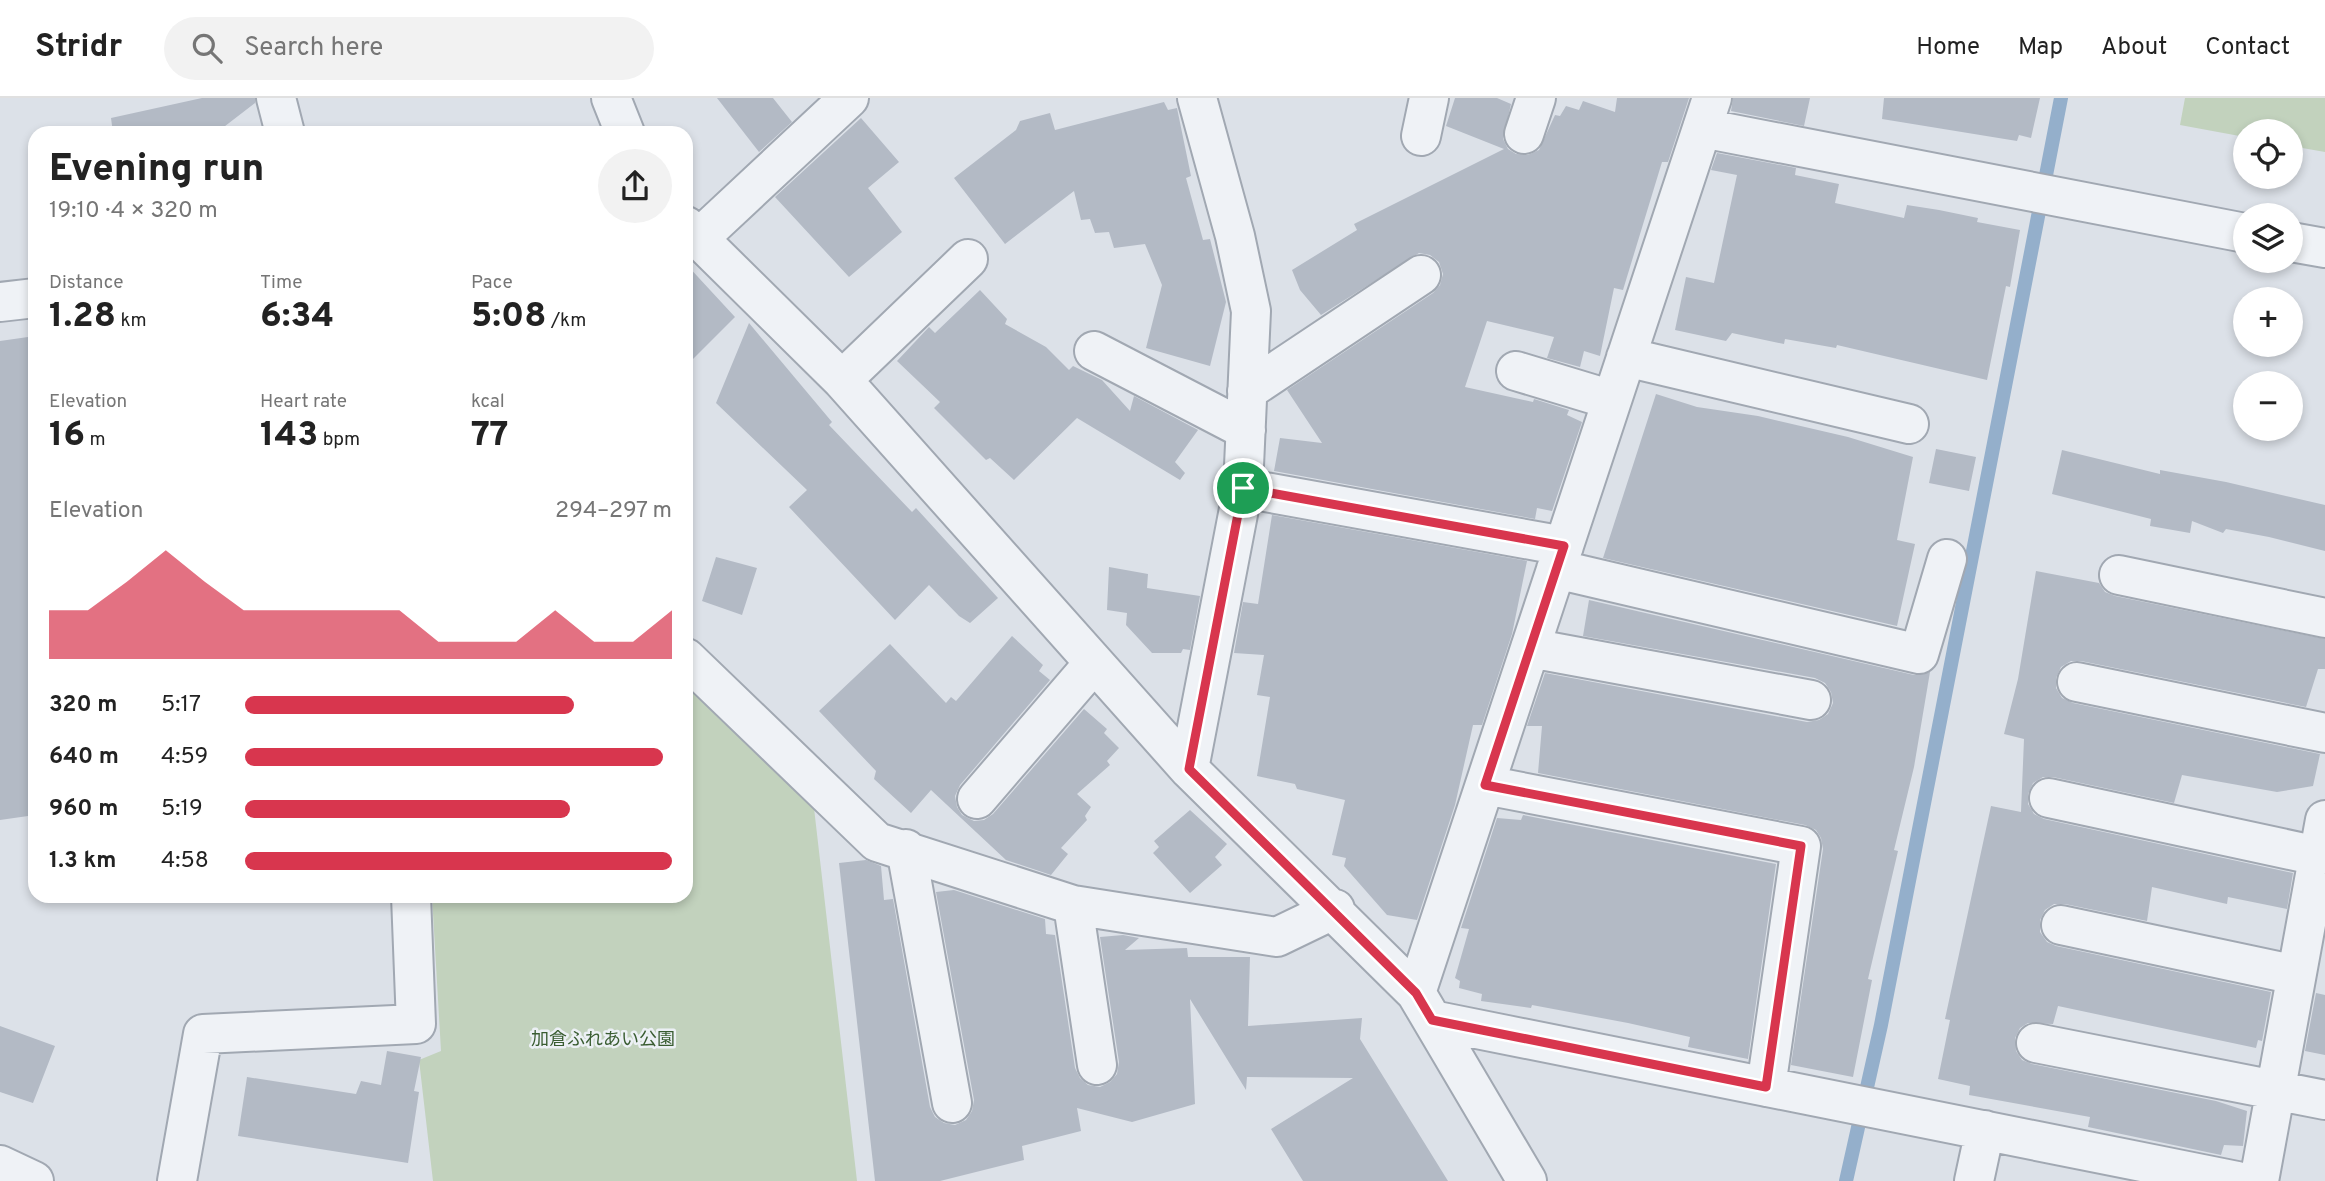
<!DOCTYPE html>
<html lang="en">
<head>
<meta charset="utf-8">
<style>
  body { margin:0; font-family:Overpass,"Noto Sans JP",sans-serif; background:#f2f2f2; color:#222; height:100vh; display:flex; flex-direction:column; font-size:26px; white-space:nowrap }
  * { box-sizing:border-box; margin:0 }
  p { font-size:23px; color:#767676 }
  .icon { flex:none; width:38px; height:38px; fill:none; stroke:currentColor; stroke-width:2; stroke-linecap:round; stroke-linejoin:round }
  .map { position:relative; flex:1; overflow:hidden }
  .sheet { position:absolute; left:28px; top:28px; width:665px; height:777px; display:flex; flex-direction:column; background:#fff; border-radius:21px; box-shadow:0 4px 10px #0003 }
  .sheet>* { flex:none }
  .fabs { position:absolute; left:2233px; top:21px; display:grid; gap:14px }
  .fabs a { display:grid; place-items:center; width:70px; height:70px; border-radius:50%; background:#fff; box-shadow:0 4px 10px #0003; font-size:35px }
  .pin { position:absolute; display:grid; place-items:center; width:60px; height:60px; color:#fff; margin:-30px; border:4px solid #fff; border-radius:50%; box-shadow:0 2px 7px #0007 }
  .round { display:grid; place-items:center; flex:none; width:74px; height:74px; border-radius:37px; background:#f2f2f2 }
  .headline { display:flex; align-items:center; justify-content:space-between; height:119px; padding:0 21px }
  h1 { font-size:38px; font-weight:800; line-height:52px }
  .figures { display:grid; grid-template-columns:repeat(3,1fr); gap:10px; height:119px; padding:7px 21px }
  .figures div { display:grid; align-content:center }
  .figures b { font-size:35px; font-weight:800 }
  .figures small { font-size:19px; font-weight:400 }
  .figures p { font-size:19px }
  .chart { height:196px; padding:14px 21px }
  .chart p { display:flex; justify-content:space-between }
  .chart svg { width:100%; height:126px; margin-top:7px; fill:#d8364e; opacity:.7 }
  ul { padding:0 21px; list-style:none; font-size:23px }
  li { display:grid; grid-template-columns:112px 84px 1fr; align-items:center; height:52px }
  li i { height:18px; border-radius:9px; background:#d8364e }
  header { display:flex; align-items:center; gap:42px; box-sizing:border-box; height:98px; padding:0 35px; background:#fff; border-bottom:2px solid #e0e0e0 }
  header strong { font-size:33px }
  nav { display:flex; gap:38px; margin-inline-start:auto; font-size:24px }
  .search { width:490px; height:63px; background:#f2f2f2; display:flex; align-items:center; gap:18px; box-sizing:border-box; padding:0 24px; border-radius:38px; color:#767676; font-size:26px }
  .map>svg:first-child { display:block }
</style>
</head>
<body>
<header>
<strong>Stridr</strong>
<div class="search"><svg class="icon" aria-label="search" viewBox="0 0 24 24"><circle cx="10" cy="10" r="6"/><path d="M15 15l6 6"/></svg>Search here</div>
<nav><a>Home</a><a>Map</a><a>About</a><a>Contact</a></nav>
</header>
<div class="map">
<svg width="2325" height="1083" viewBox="0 0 2325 1083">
  <rect width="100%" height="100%" fill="#dce1e8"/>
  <!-- green -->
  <path fill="#c2d2bd" d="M2185,0h140v54l-34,-6v-15h-46v6l-65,-12z
    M686,573l58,54 70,83 43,373h-424l-14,-121 22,-9 -9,-155h254z"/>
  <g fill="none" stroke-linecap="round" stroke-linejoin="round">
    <!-- stream -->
    <path stroke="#94afcb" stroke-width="14" d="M1846,1083l35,-156 180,-927"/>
  </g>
  <!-- building -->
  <path fill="#b3bac5" d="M202,0h53v5l-39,30h-103l-2,-15z
    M717,0h56l19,24 -33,30z
    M1455,0h42l14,6 -8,35 5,10 8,5 12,1 11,-5 16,-35 5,1 6,-10 13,4 4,-9 32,11 2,-14h72l-21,64h-6l-39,128 -9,-2 -14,68 -16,-5 -4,16 -33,-9 7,-21 -67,-16 -22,66 68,15 1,-3 35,11 -2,5 15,7 -30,89 -15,-3 -2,11 -261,-48 6,-33 42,5 -35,-53 146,-97 7,-8 3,-11 -4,-12 -9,-7 -11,-2 -98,62 -21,-25 -8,-20 65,-40 -3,-6 150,-75 -58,-23z
    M1733,0h77l-6,28 -73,-15z
    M1884,0h156l-9,40 -12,-3 -2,6 -135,-22z
    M1164,4l4,8 9,-2 14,68 -5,2 17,62 7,-1 16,63 -16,64 -64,-18 16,-63 -17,-41 -31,4 -5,-16 -14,1 -5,-14 -9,1 -7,-29 -69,53 -51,-66 62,-48 4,-9 30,-8 5,17z
    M861,20l38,44 -31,26 34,44 -53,45 -74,-80z
    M1717,55l79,15 -1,7 44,9 -4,19 69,15 3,-13 32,5 39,8 -1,4 43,8 -10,57 -4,-1 -19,94 -150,-35 -1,3 -51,-9 -1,5 -52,-11 -6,8 -51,-11 11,-53 28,6 23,-108 -26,-5z
    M686,166l49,53 -49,49z
    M980,192l27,29 -2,5 41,23 23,23 4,-4 29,14 28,31 4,-15 64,34 -23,32 10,11 -5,7 -103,-62 -63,62 -24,-22 -4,2 -52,-52 6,-6 -43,-41 32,-34 6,6z
    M749,225l83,99 -3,3 83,87 4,-4 82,90 -28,25 -11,-7 -30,-31 -34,35 -106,-113 18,-17 -91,-87z
    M35,238v479l-35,5v-479z
    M1656,296l41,13 61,9 90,21 65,20 -16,83 18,4 -18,82 -294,-68z
    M1936,351l40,8 -7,34 -40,-8z
    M2062,352l98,24v-4l66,12 99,23v46l-56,-14 -43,-8 -3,4 -31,-12 -2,12 -40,-7 1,-7 -99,-25z
    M1272,417l255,46 -15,73 -30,91h-9l-18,80 -38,115 -30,-5 -43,-49 2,-8 -14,-3 13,-55 -48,-11 -2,-5 -38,-8 13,-79 -13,-2 7,-40 -30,-2 9,-51 15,2z
    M716,459l41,11 -15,47 -40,-14z
    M1109,469l39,7 -1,14 53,8 -10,54 -7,-1 -2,4h-29l-26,-28 1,-12 -20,-3z
    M2036,473l63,12 6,9 10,4 210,43v30h-7l-12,38 -225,-46h-10l-10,6 -5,11v10l6,10 11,5 247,51 -7,32 -36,6 -95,-17 -8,28 -121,-26h-10l-10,6 -5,11v10l6,10 10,5 249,54 -6,36 -59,-12 -1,7 -75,-17 -5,34 -82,-17h-11l-9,6 -5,10v12l7,10 9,4 215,46 -9,49 -4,-1 -2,8 -198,-42 -5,18 -25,-1 -8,5 -5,10 1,13 6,9 10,4 184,37 31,10 -4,35 -19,-1 -3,10 -133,-28 2,-10 -121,-22 1,-9 -32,-7 12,-59 -5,-1 46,-213 30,6 3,-73 -20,-5 14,-55z
    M1589,502l325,75 16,-3 -16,95 -20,83 4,1 -30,128 4,1 -19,97 -62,-12 32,-216 -2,-11 -5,-8 -11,-5 -267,-52 4,-47h-15l18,-53 262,49 12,-2 9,-6 5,-11 -2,-11 -6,-9 -10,-5 -232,-42z
    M1012,538l31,29 -4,6 11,9 -90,105 -5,11 2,11 5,8 12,6 10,-1 9,-6 91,-105 23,20 -3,4 15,15 -12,13 3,4 -33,29 14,13 -6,9 2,4 -26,28 7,6 -17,21 -45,-15 -75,-70 -20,23 -37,-34 2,-8 -57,-60 71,-67 56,59 5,-6 5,4z
    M1190,712l37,34 -12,13 7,8 -32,28 -37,-40 6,-6 -5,-6z
    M1523,717l253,49 -28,195 -60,-12 2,-10 -62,-14 -96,-18 -1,3 -50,-7 1,-7 -23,-6 1,-7 -5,-3 14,-49 -8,-1 36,-110 24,2z
    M866,762l15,6 3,34 9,-1 37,208 5,10 9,6 11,2 11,-5 6,-9 2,-11 -38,-208 18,-2 91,29 1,15 9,1 20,133 5,10 8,7 12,2 10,-5 7,-8 2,-12 -19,-125 23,-2 16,3 -14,12 62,-2 1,9h62l-2,69 114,-8 -2,21 88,142h-145l-32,-52 82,-51 -106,-1 -1,13 -56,-91 5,105 -63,18 -55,-14 4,23 -59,15 2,14 -84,21h-65l-36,-318z
    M2316,895l9,2v60l-20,-4z
    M0,928l55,20 -22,57 -33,-11z
    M387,953l34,6 -7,34 5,1 -11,71 -170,-27 9,-59 109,17 5,-13 20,4z"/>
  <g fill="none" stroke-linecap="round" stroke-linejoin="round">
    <defs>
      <path id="minor" d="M276,0l9,35
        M611,0l14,35
        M1702,30l543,105
        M1524,36l12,-36
        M1421,38l8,-38
        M686,128l156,154 347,389 227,224 111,188
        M697,142l152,-142
        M2291,144l34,6
        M0,204l35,-4
        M1094,253l152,79
        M1626,259l283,67
        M1516,273l96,29
        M842,282l126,-121
        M1247,293l174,-116
        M1243,390l321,58
        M1556,471l363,85 28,-95
        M2119,477l206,43
        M1530,550l281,52
        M686,560l191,184 196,63 204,32 58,-28
        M2077,584l248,51
        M1189,671l54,-281 8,-177 -16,-75 -38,-138
        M1485,687l316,61 -35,241
        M2049,700l269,58
        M977,701l117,-136
        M906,751l46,254
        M1073,807l24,160
        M2061,827l235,50
        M1416,895l296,-895
        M1432,922l805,161
        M2036,945l289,57
        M0,1067l34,16
        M177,1083l26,-147 213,-10 -5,-128
        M1974,1083l11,-51
        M2259,1083l66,-361"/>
    </defs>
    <!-- minor casing -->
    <use href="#minor" stroke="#a1a8b2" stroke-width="42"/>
    <!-- minor -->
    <use href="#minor" stroke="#eff2f6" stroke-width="38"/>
  </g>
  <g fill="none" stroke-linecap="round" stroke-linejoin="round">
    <defs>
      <path id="route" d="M1243,390l321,58 -79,239 316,61 -35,241 -334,-67 -16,-27 -227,-224z"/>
    </defs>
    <!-- route casing -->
    <use href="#route" stroke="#fff" stroke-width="14"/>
    <!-- route -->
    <use href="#route" stroke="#d8364e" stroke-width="9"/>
  </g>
  <g text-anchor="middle" stroke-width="5" stroke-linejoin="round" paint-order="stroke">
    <!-- park labels -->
    <g font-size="18" fill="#395c31" stroke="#ecf0f5">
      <text x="603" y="947">加倉ふれあい公園</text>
    </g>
  </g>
</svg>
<div class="fabs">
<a><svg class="icon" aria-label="locate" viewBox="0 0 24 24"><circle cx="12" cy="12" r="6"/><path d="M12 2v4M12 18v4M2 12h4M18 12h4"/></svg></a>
<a><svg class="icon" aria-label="layers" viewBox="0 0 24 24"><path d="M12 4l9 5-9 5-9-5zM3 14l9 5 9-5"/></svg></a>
<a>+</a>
<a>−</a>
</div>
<div class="pin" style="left:1243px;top:390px;background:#1e9e55"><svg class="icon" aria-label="arrive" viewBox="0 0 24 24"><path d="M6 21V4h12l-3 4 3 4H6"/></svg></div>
<section class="sheet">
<div class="headline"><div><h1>Evening run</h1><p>19:10 · 4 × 320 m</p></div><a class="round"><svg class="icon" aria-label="share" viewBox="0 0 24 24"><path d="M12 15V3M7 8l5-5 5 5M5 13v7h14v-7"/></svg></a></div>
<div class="figures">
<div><p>Distance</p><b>1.28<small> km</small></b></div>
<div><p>Time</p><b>6:34</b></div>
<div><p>Pace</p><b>5:08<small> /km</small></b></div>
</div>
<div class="figures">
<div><p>Elevation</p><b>16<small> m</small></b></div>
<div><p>Heart rate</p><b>143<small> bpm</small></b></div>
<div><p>kcal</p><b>77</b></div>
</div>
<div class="chart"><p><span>Elevation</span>294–297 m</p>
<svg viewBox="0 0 160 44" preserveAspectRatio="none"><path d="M0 44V27L10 27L20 17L30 6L40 17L50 27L60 27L70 27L80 27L90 27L100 38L110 38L120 38L130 27L140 38L150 38L160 27V44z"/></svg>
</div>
<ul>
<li><b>320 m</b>5:17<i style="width:77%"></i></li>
<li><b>640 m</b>4:59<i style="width:98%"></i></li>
<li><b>960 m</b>5:19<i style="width:76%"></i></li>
<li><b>1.3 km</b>4:58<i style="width:100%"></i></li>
</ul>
</section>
</div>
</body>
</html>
